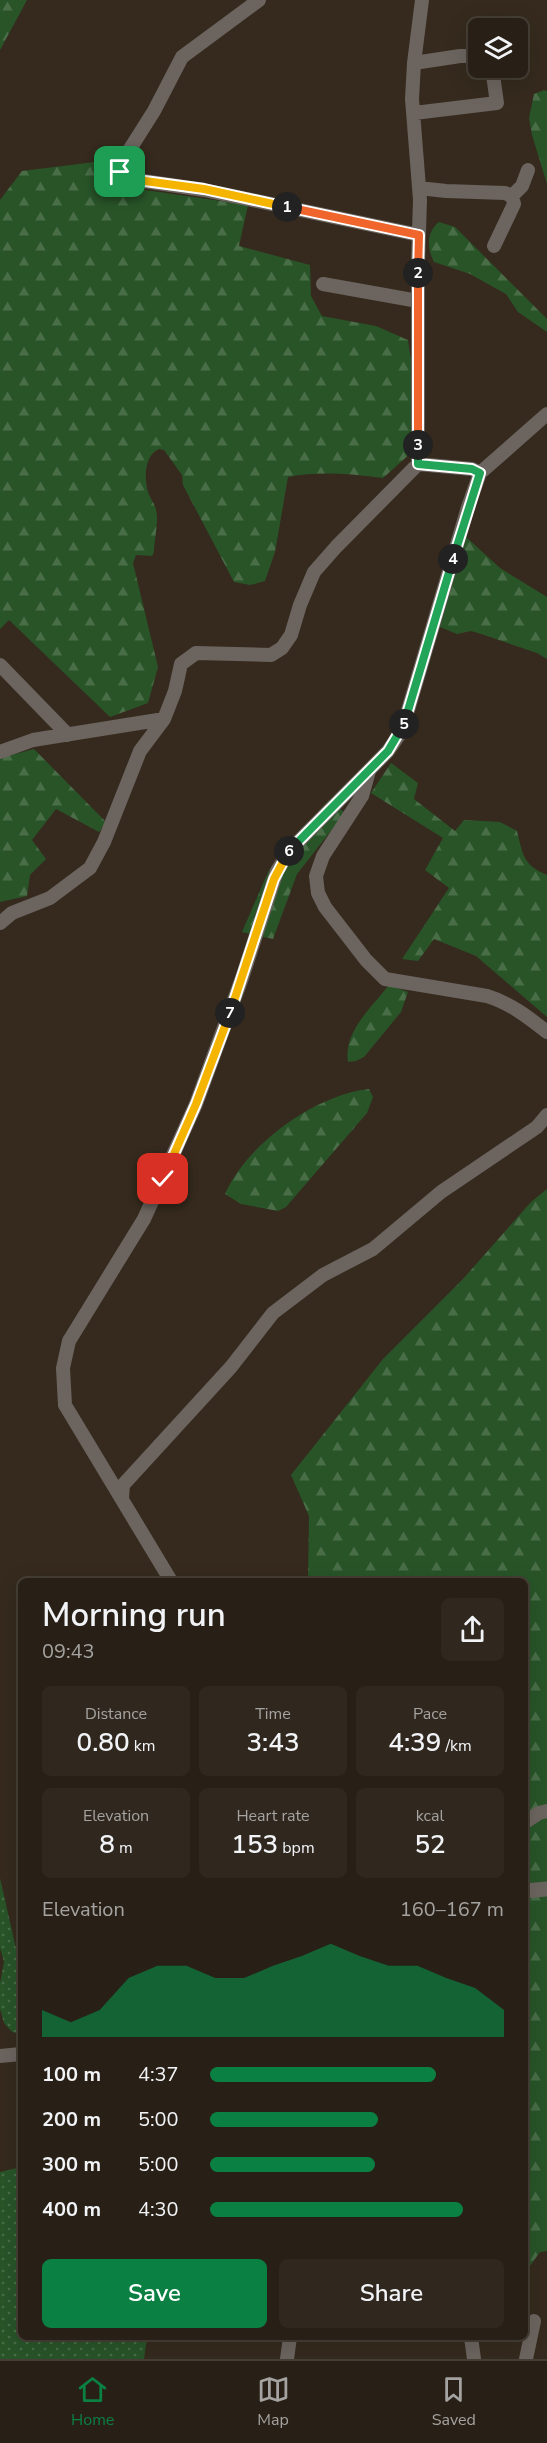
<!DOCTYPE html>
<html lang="en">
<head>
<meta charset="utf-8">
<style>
  body { margin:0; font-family:"Nunito Sans",sans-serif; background:#30281f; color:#f1f3f6; height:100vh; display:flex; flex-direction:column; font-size:22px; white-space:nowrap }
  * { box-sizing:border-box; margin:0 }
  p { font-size:20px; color:#a5a3a1 }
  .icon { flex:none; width:33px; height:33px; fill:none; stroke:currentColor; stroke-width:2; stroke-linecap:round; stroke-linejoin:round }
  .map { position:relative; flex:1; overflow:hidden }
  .side { position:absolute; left:18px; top:1578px; width:510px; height:762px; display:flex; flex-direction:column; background:#282016; border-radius:9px; box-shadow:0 6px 24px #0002,0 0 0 2px #443e35 }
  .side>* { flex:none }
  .controls { position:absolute; left:468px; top:18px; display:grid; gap:12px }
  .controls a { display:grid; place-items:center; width:60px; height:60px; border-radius:9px; background:#282016; box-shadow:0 6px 24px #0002,0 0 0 2px #443e35; font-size:30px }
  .pin { position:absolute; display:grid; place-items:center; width:51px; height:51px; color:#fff; margin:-26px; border-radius:12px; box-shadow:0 3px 9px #0006 }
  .km { position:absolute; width:30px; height:30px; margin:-15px; border-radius:50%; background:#222; color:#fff; font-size:16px; line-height:30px; text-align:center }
  .round { display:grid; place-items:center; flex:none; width:63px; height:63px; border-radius:9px; background:#30281f }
  .head { display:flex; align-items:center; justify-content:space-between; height:102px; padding:0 24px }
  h1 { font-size:33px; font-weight:600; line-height:45px }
  .stats { display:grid; grid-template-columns:repeat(3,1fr); gap:9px; height:102px; padding:6px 24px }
  .stats div { display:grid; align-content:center; border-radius:9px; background:#30281f; text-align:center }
  .stats b { font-size:26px; font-weight:600 }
  .stats small { font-size:16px; font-weight:400 }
  .stats p { font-size:16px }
  .chart { height:168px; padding:12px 24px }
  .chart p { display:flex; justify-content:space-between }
  .chart svg { width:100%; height:108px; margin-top:6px; fill:#0b8043; opacity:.7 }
  .button { display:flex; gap:12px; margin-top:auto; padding:12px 24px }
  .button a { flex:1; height:69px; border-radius:9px; background:#0b8043; color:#fff; font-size:24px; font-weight:600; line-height:69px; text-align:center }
  .button a+a { background:#30281f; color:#f1f3f6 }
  ul { padding:0 24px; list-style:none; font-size:20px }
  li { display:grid; grid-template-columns:96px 72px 1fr; align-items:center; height:45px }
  li i { height:15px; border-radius:8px; background:#0b8043 }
  .tab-bar { display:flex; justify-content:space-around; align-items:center; height:84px; border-top:2px solid #443e35; background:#282016; font-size:16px; color:#a5a3a1 }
  .tab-bar a { display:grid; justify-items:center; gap:3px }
  .tab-bar .active { color:#0b8043 }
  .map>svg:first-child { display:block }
</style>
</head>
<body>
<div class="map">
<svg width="547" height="2359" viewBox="0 0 547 2359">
  <defs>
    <pattern id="grass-dots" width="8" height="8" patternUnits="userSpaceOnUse" patternTransform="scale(1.5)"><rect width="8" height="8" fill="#285428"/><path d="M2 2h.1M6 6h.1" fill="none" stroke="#486d47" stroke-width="1.8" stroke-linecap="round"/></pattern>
    <pattern id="forest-firs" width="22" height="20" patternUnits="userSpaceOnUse" patternTransform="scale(1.5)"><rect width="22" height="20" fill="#285428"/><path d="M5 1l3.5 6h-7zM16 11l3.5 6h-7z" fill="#486d47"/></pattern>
  </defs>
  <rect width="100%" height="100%" fill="#352a1d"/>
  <!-- grass -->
  <path fill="url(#grass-dots)" d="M0,1878l17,75 4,-1v82l-9,-2 -8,-9 -4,-14v-26l4,-21 -4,-14z
    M21,2167v170h126l-3,22h-144v-187z"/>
  <!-- forest -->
  <path fill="url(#forest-firs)" d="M0,0h27l-27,50z
    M544,90l3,1v93l-15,-49 -3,-17 5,-24z
    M111,160l-2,17 16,10 123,18 -9,41 71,19 1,31 11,20 54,10 32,14 4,26 -1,87 -28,25c-33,-4 -62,-7 -95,-1l-13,75 -10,29 -15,4 -16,-3 -51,-97 -1,-10 -18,-25 -5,-1c-15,7 -15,29 -11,43 2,6 6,11 8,17 3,13 -2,31 -2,43l-2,4 -16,-1 -3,8 25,104 -10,36 -38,14 -101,-97 -9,9v-429l22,-29z
    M439,222l16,5 92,92v13l-29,-20 -12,-18 -36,-20 -36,-12c-7,-13 -8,-30 5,-40z
    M466,537l34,31 47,29v62l-10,-6 -56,-19 -10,-3 -14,3 -17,-7z
    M34,749l72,73 -7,10 -43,-23 -24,31 14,19 -16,16 -3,21 -27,6v-144z
    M391,763l27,20 -4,16 41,32 9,-11 36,2 17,9c6,24 6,34 30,44v142l-71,-61 -42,-17 -16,22 -16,-2 47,-71 -24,-18 18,-32 -72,-45z
    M329,800l16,13 -48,61 -24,65 -31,-7 27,-62z
    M389,985l19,7 -7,20 -37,45 -8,4 -8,1c-5,-30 24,-55 41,-77z
    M369,1089l4,8 -6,16 -81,94 -8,4 -37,-7 -16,-10c22,-50 90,-99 144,-105z
    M547,1189v1062l-7,1 -13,18 -2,-1v-688h-217l1,-65 -18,-41 92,-116 80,-80 68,-77z"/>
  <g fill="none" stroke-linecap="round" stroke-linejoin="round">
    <!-- minor -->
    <path stroke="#6b645f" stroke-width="14" d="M259,0l-77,57 -28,54 -31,49 -4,12 11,7 74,11 215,45
      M414,63l46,-7h18
      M414,113l83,-10 -5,-35
      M419,188l27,3 59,2 7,3 2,8 -20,42
      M512,196l10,-10 6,-16
      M323,284l95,17
      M418,464l54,5 8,4
      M0,665l68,70
      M0,752l33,-12 131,-21
      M369,771l-7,25 -39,60 -7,20 2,17 7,14 41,53 19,19 102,17c23,7 41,21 60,36
      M0,923l12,-10 38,-15 40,-30 14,-26 36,-91 24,-32 11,-28 6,-27 15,-11 75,2 11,-7 9,-13 9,-30 14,-33 22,-25 82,-83v-202l2,-62 -8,-101 2,-36 8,-63
      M122,1498l1,-13 108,-118 42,-54 50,-38 50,-26 68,-57 96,-65 10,-12
      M171,1581l-106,-176 -2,-37 6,-27 75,-122 52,-115 46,-126 35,-107 13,-21 98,-99 13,-19 5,-15 62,-210 12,-34 67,-59
      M525,1822l14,-9 8,-2
      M0,2056l21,-2
      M471,2337l3,22
      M287,2359l3,-22
      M526,2359l8,-38"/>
    <!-- tertiary -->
    <path stroke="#6b645f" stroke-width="15" d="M525,1891l22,-2"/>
  </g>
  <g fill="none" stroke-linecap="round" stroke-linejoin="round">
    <defs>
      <path id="split-1" d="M120,172l10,7 74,10 83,18"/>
      <path id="split-2" d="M287,207l132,28 -1,38"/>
      <path id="split-3" d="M418,273v172"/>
      <path id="split-4" d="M418,445v19l54,5 8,4 -27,86"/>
      <path id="split-5" d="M404,724l49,-165"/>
      <path id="split-6" d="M289,851l99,-100 16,-27"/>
      <path id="split-7" d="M230,1013l44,-134 15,-28"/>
      <path id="split-8" d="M163,1179l33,-75 34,-91"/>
    </defs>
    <!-- split-1 casing -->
    <use href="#split-1" stroke="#fff" stroke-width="12"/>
    <!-- split-2 casing -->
    <use href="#split-2" stroke="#fff" stroke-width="12"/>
    <!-- split-3 casing -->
    <use href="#split-3" stroke="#fff" stroke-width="12"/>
    <!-- split-4 casing -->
    <use href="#split-4" stroke="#fff" stroke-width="12"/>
    <!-- split-5 casing -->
    <use href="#split-5" stroke="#fff" stroke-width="12"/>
    <!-- split-6 casing -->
    <use href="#split-6" stroke="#fff" stroke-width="12"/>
    <!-- split-7 casing -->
    <use href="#split-7" stroke="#fff" stroke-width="12"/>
    <!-- split-8 casing -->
    <use href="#split-8" stroke="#fff" stroke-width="12"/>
    <!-- split-1 -->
    <use href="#split-1" stroke="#f5b400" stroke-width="8"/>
    <!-- split-2 -->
    <use href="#split-2" stroke="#f0652b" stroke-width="8"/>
    <!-- split-3 -->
    <use href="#split-3" stroke="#f0652b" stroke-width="8"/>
    <!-- split-4 -->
    <use href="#split-4" stroke="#22a559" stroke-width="8"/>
    <!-- split-5 -->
    <use href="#split-5" stroke="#22a559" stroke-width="8"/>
    <!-- split-6 -->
    <use href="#split-6" stroke="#22a559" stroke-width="8"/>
    <!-- split-7 -->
    <use href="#split-7" stroke="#f5b400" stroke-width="8"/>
    <!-- split-8 -->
    <use href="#split-8" stroke="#f5b400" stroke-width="8"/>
  </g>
</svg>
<div class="controls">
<a><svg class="icon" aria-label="layers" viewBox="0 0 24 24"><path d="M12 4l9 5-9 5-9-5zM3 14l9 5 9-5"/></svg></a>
</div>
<div class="pin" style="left:120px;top:172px;background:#1e9e55"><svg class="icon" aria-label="arrive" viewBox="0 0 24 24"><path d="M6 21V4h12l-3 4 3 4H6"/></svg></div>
<div class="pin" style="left:163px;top:1179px;background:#d93025"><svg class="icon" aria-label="check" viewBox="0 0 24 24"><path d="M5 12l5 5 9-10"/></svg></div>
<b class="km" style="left:287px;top:207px">1</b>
<b class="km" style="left:418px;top:273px">2</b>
<b class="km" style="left:418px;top:445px">3</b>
<b class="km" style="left:453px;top:559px">4</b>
<b class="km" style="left:404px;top:724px">5</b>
<b class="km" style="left:289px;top:851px">6</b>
<b class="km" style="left:230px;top:1013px">7</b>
<section class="side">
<div class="head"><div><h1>Morning run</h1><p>09:43</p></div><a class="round"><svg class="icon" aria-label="share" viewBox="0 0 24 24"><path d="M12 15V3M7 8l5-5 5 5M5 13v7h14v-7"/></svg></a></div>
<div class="stats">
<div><p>Distance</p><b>0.80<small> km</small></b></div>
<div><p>Time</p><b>3:43</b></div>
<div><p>Pace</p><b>4:39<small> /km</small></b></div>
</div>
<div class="stats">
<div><p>Elevation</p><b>8<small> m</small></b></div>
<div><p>Heart rate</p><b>153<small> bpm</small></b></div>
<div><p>kcal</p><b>52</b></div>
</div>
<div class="chart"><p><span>Elevation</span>160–167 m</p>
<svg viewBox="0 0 160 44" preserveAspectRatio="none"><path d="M0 44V33L10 38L20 33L30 20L40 15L50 15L60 20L70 20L80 15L90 11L100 6L110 11L120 15L130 15L140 20L150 24L160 33V44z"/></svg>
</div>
<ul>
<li><b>100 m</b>4:37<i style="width:77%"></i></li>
<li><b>200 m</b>5:00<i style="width:57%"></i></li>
<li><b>300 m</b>5:00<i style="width:56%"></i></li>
<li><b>400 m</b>4:30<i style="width:86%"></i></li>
</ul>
<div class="button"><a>Save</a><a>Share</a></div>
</section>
</div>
<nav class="tab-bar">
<a class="active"><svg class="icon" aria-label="home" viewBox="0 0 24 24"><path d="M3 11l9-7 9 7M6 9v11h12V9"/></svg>Home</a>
<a><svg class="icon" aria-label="map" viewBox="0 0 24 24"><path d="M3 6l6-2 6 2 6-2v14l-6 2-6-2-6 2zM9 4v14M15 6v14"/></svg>Map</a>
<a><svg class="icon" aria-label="saved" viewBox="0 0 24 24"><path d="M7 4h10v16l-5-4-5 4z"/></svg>Saved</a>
</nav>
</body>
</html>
